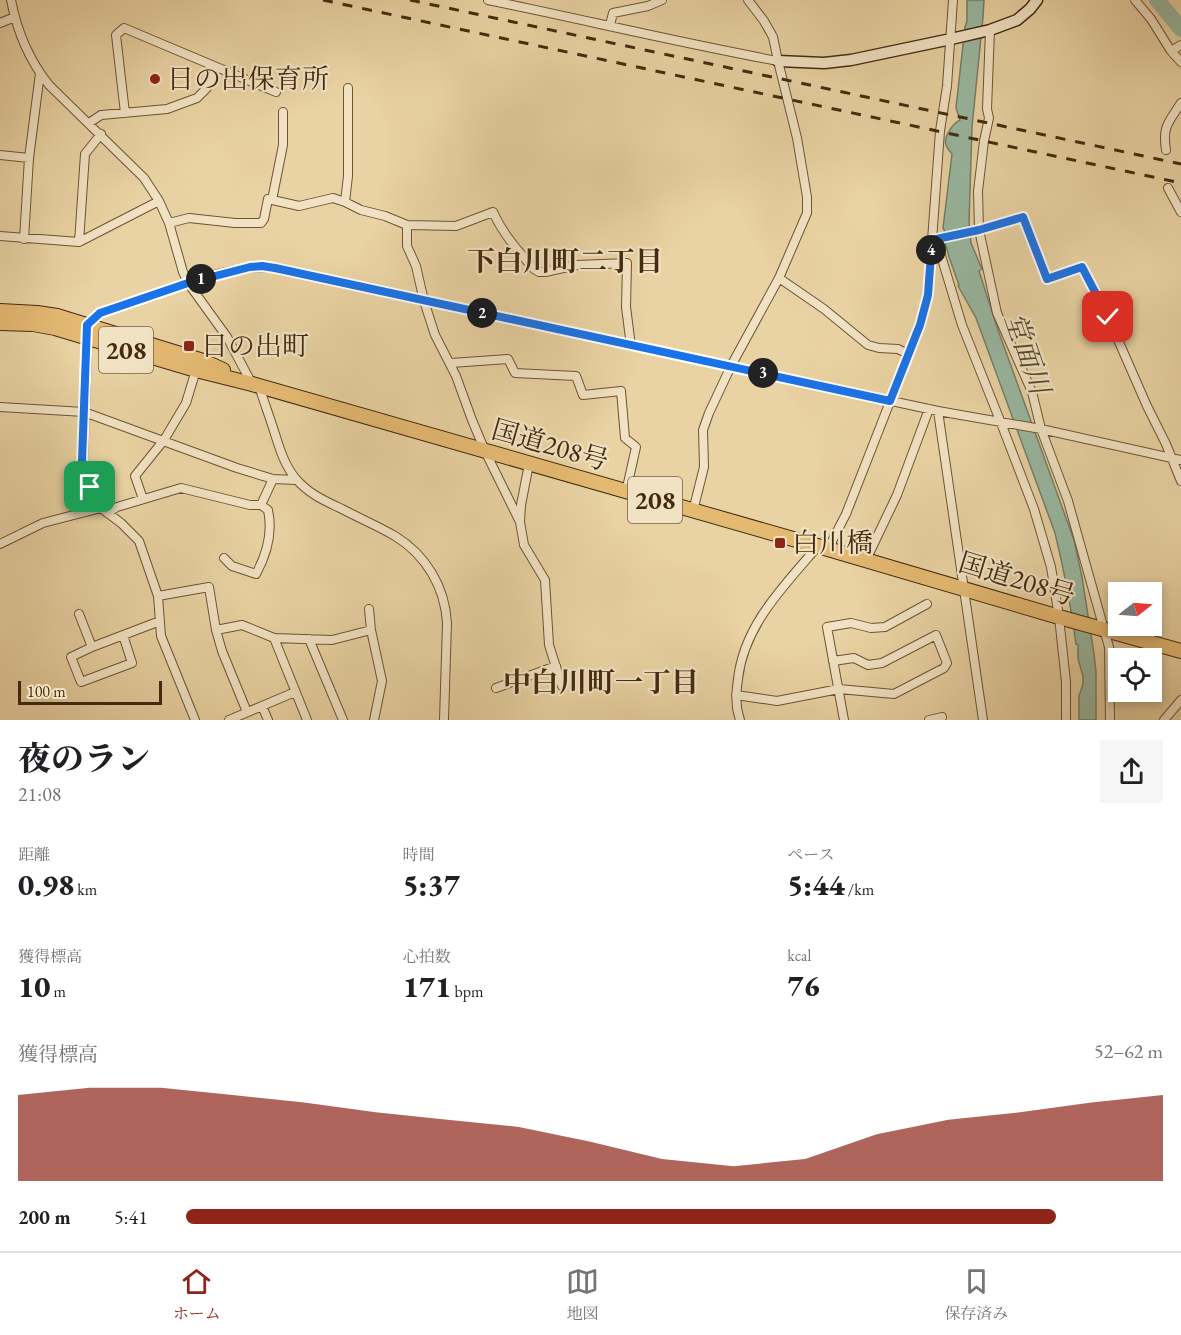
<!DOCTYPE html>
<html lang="ja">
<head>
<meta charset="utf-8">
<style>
  body { margin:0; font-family:"EB Garamond","Noto Serif JP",serif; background:#f6f6f6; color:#202124; height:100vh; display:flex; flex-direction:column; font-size:22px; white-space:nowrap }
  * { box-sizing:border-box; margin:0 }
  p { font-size:20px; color:#757577 }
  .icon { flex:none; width:33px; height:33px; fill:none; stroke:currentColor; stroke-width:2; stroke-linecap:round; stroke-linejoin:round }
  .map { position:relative; height:720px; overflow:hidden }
  .panel { display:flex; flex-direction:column; background:#fff; flex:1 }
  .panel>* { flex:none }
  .needle { width:39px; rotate:73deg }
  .tools { position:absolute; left:1108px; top:582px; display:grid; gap:12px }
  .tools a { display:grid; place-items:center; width:54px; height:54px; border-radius:0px; background:#fff; box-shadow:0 3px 9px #0003; font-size:30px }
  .scale { position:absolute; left:18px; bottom:15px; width:144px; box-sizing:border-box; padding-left:6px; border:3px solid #442a0f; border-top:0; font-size:16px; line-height:21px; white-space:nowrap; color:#442a0f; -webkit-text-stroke:4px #f1e2c3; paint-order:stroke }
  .pin { position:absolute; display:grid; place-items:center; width:51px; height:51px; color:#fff; margin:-26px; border-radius:12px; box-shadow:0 3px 9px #0006 }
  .km { position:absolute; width:30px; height:30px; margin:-15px; border-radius:50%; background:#222; color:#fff; font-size:16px; line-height:30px; text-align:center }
  .round { display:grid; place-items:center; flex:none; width:63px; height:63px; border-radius:0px; background:#f6f6f6 }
  .headline { display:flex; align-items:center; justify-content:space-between; height:102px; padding:0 18px }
  h1 { font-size:33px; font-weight:800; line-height:45px }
  .metrics { display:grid; grid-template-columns:repeat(3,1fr); gap:9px; height:102px; padding:6px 18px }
  .metrics div { display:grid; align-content:center }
  .metrics b { font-size:30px; font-weight:800 }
  .metrics small { font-size:16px; font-weight:400 }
  .metrics p { font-size:16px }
  .chart { height:168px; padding:12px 18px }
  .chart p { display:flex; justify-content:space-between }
  .chart svg { width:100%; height:108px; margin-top:6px; fill:#8f2418; opacity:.7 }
  ul { padding:0 18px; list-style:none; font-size:20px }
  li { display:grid; grid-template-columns:96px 72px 1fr; align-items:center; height:45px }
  li i { height:15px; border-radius:8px; background:#8f2418 }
  .tabs { display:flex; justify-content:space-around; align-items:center; height:84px; border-top:2px solid #e0e0e0; background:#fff; font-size:16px; color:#757577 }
  .tabs a { display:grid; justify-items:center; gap:3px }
  .tabs .on { color:#8f2418 }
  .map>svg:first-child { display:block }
</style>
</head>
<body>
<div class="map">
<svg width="1181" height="720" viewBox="0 0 1181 720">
  <rect width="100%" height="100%" fill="#e9d2a3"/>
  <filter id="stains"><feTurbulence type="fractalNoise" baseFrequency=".00333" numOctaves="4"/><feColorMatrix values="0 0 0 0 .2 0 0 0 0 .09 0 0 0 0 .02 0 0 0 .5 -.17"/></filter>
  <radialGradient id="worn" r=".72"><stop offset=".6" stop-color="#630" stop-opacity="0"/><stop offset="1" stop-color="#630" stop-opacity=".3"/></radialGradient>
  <!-- water -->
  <path fill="#98b8a2" stroke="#767f67" stroke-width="1.5" d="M967,0h17l-1,17 -11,110 -3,96 2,20 11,26 -3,2 19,59 76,210 8,37 12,77 2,18v48h-17v-24l4,-12v-8l-5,-17v-14l-2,-1c-5,-38 -12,-74 -21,-111l-79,-215 -18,-32 1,-1 -10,-28 -4,-15v-10l-2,-4 9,-74c-2,-3 -5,-5 -6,-9 -3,-7 7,-22 14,-25l-4,-12 9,-81 2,-6z"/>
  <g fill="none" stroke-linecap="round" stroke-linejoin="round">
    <!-- river -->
    <path stroke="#98b8a2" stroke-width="16" d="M1157,0l24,29"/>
    <defs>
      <path id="street" d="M11,0c6,31 18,60 38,85l95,93 15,23 10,22 14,49 5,11 39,54 25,47
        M488,0c97,20 193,43 290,61
        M1135,0l16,19 20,32 10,11
        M0,23l15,-6
        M610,25l3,-12 35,-7 14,-6
        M990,30l-3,79 2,9 -5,23 -6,50 1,39 18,83 35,79 9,37 27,72 41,146 1,73
        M1171,51l10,-6
        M125,113l-9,-78 8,-7 152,64
        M89,123l12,-8 66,-6 30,-11 10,-10 8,-21
        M1166,150c-4,-24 3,-28 15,-47
        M0,155l29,3
        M1168,188l13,24
        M272,200l11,-55v-33
        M345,202l3,-26v-88
        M169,223l20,-5 46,5h26l3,-4 4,-20 31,7 34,-8 12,4 16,8 24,6 22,9v21l9,20 8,35 11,34 21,41 16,44 13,31 35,71
        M407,225l49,1 37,-14c10,22 25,39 41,57l5,3h6l32,-7 50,-2 -1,44 5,39
        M0,236l79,6 80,-41
        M24,239l5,-81 11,-85
        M936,239l26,86 39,98 33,86 17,58 8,50 7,65v38
        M932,240l47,-10 44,-13 24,62 35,-12 26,50 39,89 19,38 15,37
        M79,242l6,-88 16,-20
        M779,278l45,31 44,36 11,3 19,1 10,5
        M451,363l57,-4 7,14 61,3 7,19 38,-4 4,47 11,9 -10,45
        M259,386c5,16 11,32 16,48 5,16 10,32 21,45 13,15 29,22 46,30 17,9 36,17 53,27 31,19 50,51 52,87l-3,97
        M0,407l84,5 153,56 36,11 23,1
        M938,411l45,309
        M529,464l-8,41 -1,17 4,23 21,35 4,65 13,41
        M143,499l-8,-23 29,-36 22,-37 10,-33
        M693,511l11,-44 -1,-37 6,-17 22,-47 48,-88 28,-65v-16l-10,-59 -19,-77 -5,-24 -9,-16 -16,-21
        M107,513l10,-6 64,-19 69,17h11l12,-26
        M0,544l43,-21 58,-15
        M828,549l18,-35 74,-189 8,-30 12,-164 7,-45 6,-86
        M224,558l8,8 24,8c11,-20 17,-41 12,-64l-7,-5
        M866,560l31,-65 32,-86
        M158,596l51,-9 7,43 26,-5 32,13 33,82
        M369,609l2,21 11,51 -8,39
        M79,614l13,33 68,-26
        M216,630l6,21 25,61
        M274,638l58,2 39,-10
        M309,639l34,81
        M92,647l-21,10 10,25 51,-19 -9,-28
        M496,688l60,-22
        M736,695l41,6 62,-12 55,5 50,-26 3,-5 -11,-28 -54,28 -14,2 -14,-7 -21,3
        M262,706l6,14
        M195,720l-34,-84 -3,-40 -19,-55 -18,-18 -20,-15 -15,-32 -3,-15 5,-136c4,-4 8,-10 13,-12 12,-7 27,-10 40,-14 39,-13 94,-36 134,-31l663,143 103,18 140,31
        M229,720l66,-28
        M740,720c-5,-14 -4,-27 -2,-41 6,-54 46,-93 80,-133
        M844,720l-17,-93 24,-4 20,5 14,-1 42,-23
        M929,720l13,-3
        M1164,720l17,-20"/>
      <path id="secondary" d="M778,61l46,2 27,-3 100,-21 39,-9 27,-10 13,-11 7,-9"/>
      <path id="highway" d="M0,311l37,2 20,3 146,45 20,9
        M0,323l33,1 22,4 141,42 56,14 576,165 231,68 122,34"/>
    </defs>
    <!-- street casing -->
    <use href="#street" stroke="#6d5434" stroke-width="10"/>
    <!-- secondary casing -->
    <use href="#secondary" stroke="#442a0f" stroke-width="13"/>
    <!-- highway casing -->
    <use href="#highway" stroke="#442a0f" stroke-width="16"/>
    <!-- street -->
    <use href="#street" stroke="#f1e2c3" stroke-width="8"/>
    <!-- secondary -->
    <use href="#secondary" stroke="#f1e2c3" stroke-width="10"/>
    <!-- highway -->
    <use href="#highway" stroke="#e4b972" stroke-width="14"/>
    <!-- rail -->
    <path stroke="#442a0f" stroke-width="3" stroke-dasharray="10 10" stroke-linecap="butt" d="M323,0l858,183
      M410,0l771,164"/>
  </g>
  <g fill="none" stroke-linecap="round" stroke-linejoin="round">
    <defs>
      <path id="route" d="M90,487l-4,-11 -4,-15 5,-136 13,-12 88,-30 62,-16 12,-1 13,2 615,133 30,-76 8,-30 4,-55 47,-10 44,-13 24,62 35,-12 26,50"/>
    </defs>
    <!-- route casing -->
    <use href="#route" stroke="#fff" stroke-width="12"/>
    <!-- route -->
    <use href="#route" stroke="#1a73e8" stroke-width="8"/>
  </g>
  <!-- markers -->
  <g fill="#8f2418" stroke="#f1e2c3" stroke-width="2">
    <circle cx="155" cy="79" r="6"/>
    <rect x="183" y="340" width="12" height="12" rx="3"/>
    <rect x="774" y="537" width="12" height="12" rx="3"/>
  </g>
  <g text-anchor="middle" stroke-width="4.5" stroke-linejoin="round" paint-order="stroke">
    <!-- shield labels -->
    <g fill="#f1e2c3" stroke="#786145" stroke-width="1.5">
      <rect x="99" y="327" width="54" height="46" rx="4.5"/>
      <rect x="628" y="477" width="54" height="46" rx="4.5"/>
    </g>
    <g font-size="26" font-weight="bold" fill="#442a0f">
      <text x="126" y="359">208</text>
      <text x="655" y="509">208</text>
    </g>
    <!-- poi labels -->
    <g font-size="27" fill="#442a0f" stroke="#f1e2c3" text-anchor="start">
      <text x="167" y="88">日の出保育所</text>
      <text x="201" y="355">日の出町</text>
      <text x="792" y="552">白川橋</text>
    </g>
    <!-- street labels -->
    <g font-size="27" fill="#442a0f" stroke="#f1e2c3">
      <text transform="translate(550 445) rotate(16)" y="9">国道208号</text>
      <text transform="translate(1017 579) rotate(17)" y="9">国道208号</text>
    </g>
    <!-- neighbourhood labels -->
    <g font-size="28" font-weight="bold" fill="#442a0f" stroke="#f1e2c3">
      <text x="565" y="271">下白川町二丁目</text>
      <text x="601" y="692">中白川町一丁目</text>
    </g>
    <!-- water labels -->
    <g font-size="28" font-style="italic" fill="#55462c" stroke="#f1e2c3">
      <text transform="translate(1028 353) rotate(71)" y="10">堂面川</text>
    </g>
  </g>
  <rect width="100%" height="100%" filter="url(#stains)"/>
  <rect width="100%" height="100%" fill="url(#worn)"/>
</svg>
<div class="tools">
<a><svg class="needle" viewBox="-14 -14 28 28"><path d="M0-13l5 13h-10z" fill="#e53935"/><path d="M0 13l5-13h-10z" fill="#757577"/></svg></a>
<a><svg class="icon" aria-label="locate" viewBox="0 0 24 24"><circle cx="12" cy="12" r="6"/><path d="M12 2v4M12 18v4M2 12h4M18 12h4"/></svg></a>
</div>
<div class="scale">100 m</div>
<div class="pin" style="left:90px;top:487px;background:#1e9e55"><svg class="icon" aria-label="arrive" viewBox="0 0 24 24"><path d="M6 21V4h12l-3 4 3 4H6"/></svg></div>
<div class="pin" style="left:1108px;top:317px;background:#d93025"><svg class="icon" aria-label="check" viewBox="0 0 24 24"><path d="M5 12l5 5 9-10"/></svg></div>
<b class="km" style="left:201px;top:279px">1</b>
<b class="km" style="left:482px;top:313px">2</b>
<b class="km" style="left:763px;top:373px">3</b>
<b class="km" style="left:931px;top:250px">4</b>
</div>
<section class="panel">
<div class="headline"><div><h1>夜のラン</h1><p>21:08</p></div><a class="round"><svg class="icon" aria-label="share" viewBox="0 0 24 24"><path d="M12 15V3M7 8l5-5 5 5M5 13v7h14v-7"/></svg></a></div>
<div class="metrics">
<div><p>距離</p><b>0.98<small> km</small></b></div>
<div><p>時間</p><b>5:37</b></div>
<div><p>ペース</p><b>5:44<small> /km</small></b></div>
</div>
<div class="metrics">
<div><p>獲得標高</p><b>10<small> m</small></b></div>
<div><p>心拍数</p><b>171<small> bpm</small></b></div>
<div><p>kcal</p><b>76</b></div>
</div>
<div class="chart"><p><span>獲得標高</span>52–62 m</p>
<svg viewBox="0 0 160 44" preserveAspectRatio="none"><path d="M0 44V9L10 6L20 6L30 9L40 12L50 16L60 19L70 22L80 28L90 35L100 38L110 35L120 25L130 19L140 16L150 12L160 9V44z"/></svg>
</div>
<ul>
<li><b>200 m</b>5:41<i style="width:89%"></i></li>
</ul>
</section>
<nav class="tabs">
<a class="on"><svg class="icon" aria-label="home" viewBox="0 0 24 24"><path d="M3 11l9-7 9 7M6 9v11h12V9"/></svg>ホーム</a>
<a><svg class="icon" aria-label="map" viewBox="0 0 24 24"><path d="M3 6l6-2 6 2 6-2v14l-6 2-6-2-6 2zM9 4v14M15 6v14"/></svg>地図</a>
<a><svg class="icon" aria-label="saved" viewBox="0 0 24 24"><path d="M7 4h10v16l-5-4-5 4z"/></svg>保存済み</a>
</nav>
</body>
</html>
